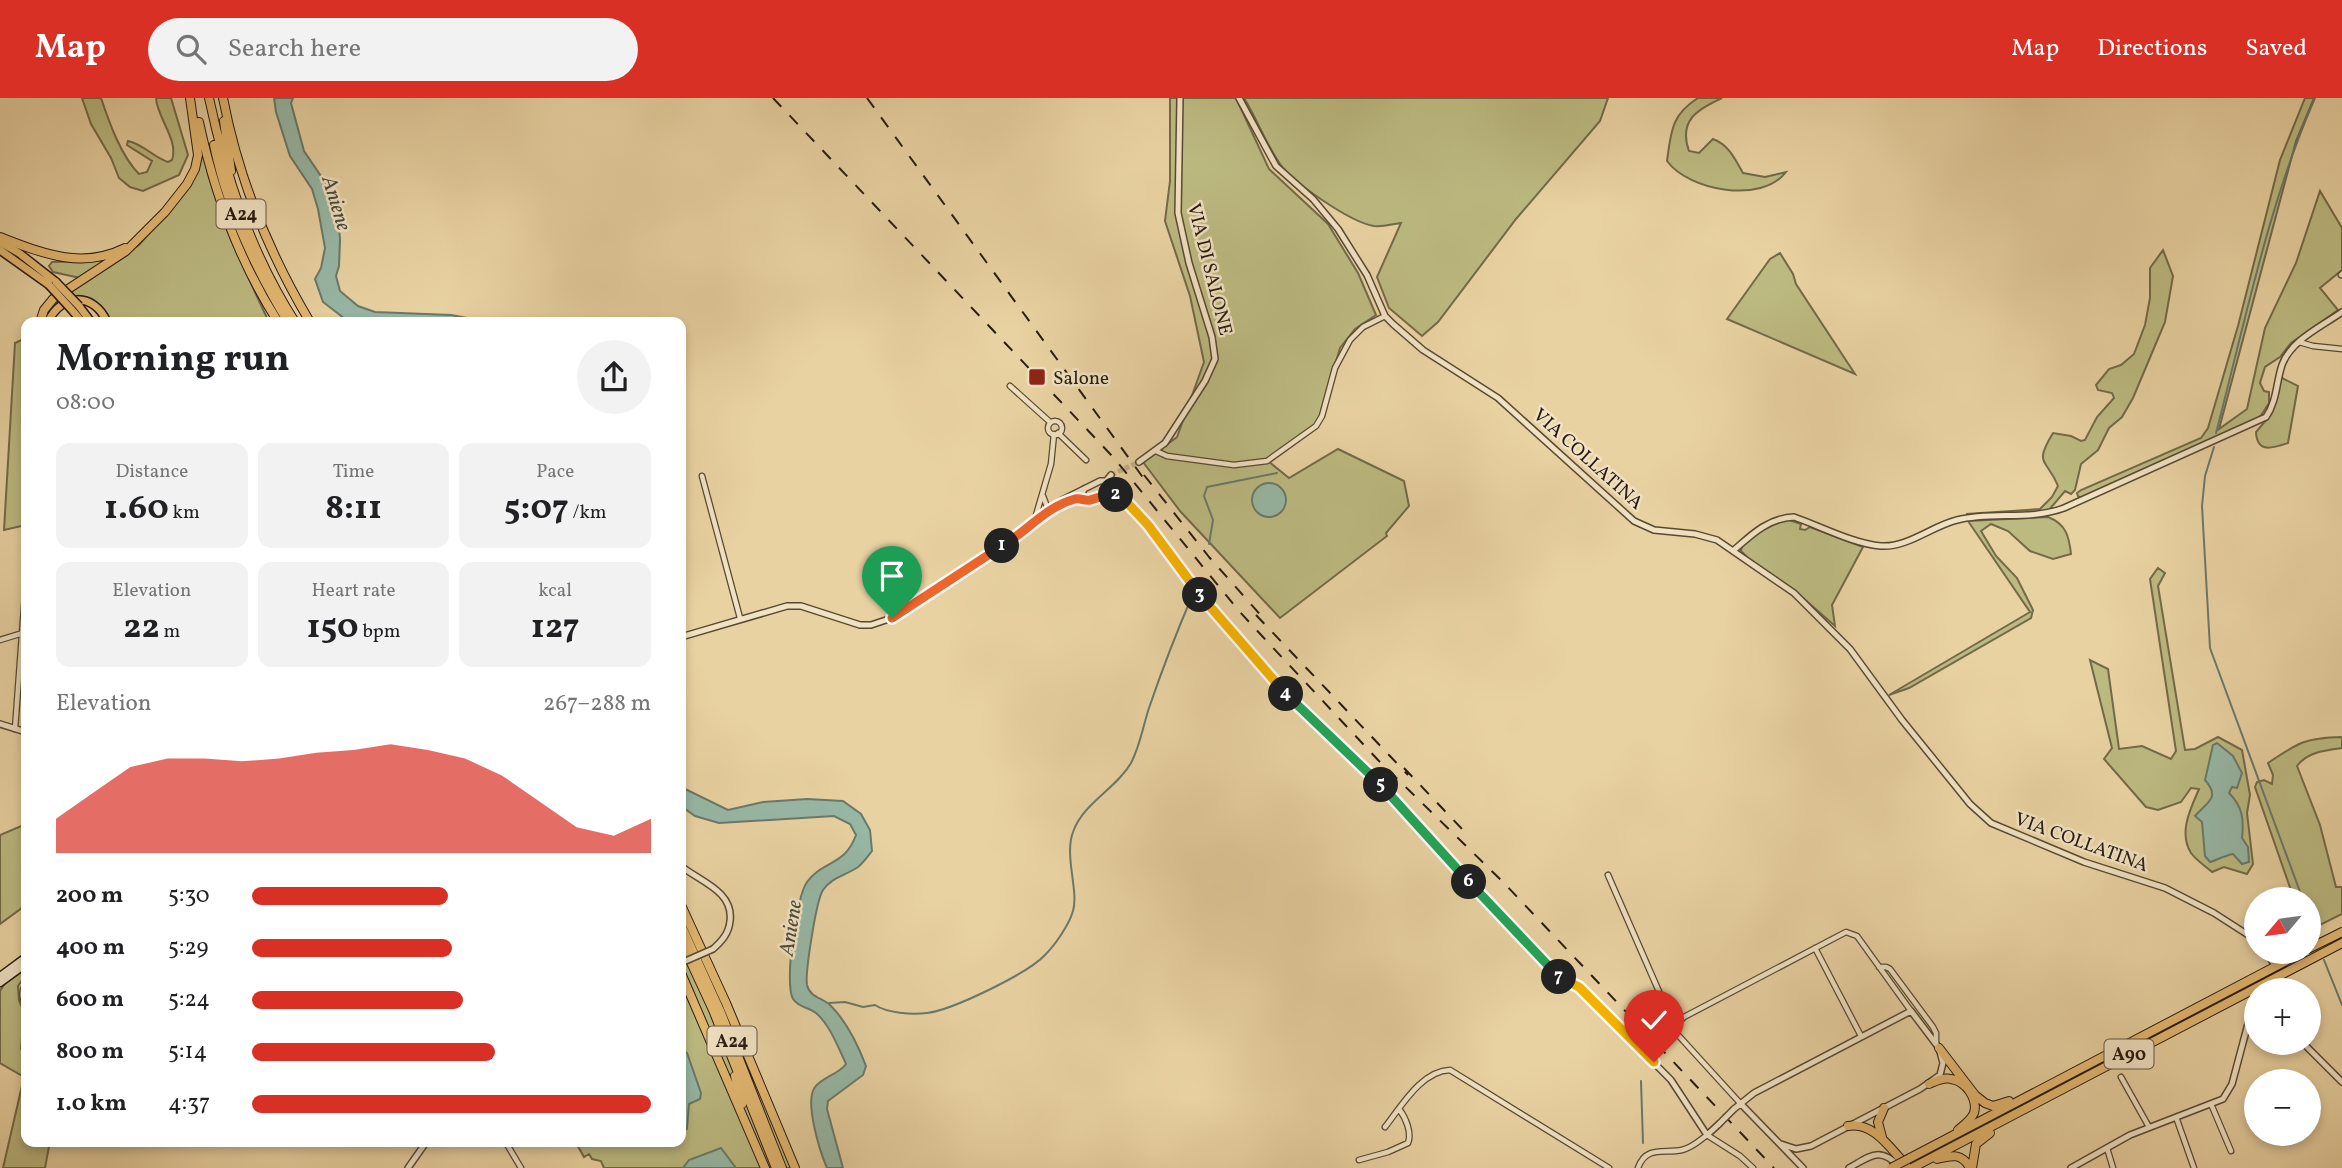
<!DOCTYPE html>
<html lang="en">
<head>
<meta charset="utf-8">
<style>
  body { margin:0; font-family:Vollkorn,serif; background:#f2f2f2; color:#202124; height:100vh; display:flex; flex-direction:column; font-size:26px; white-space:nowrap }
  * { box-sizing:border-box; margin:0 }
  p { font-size:23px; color:#757577 }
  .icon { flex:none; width:38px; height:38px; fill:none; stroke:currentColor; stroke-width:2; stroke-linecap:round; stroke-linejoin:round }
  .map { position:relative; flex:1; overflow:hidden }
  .details { position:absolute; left:21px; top:219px; width:665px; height:830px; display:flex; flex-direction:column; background:#fff; border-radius:14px; box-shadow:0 4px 10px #0003 }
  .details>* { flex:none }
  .needle { width:46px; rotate:241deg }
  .controls { position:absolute; left:2244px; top:789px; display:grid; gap:14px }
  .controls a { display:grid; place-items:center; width:77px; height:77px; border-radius:50%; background:#fff; box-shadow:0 4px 10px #0003; font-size:35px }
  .pin { position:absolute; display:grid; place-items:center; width:60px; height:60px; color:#fff; margin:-72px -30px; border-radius:50% 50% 50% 0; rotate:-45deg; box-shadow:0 0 7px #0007 }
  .pin .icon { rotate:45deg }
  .km { position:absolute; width:35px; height:35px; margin:-18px; border-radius:50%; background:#222; color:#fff; font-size:19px; line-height:35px; text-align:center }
  .round { display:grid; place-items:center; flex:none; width:74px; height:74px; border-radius:37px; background:#f2f2f2 }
  .head { display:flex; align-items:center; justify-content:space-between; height:119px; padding:0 35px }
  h1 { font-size:38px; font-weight:700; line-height:52px }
  .figures { display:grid; grid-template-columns:repeat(3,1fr); gap:10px; height:119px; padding:7px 35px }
  .figures div { display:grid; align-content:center; border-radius:14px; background:#f2f2f2; text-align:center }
  .figures b { font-size:35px; font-weight:700 }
  .figures small { font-size:19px; font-weight:400 }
  .figures p { font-size:19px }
  .chart { height:196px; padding:14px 35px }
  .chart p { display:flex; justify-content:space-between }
  .chart svg { width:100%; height:126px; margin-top:7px; fill:#d93025; opacity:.7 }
  ul { padding:0 35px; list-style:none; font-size:23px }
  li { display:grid; grid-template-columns:112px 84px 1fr; align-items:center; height:52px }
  li i { height:18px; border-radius:9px; background:#d93025 }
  header { display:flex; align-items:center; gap:42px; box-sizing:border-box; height:98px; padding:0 35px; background:#d93025; color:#fff }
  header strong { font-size:33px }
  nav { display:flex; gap:38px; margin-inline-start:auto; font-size:24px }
  .search { width:490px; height:63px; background:#f2f2f2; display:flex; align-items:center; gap:18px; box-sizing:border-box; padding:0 24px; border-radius:38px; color:#757577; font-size:26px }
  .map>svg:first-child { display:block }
</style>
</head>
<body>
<header>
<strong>Map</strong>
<div class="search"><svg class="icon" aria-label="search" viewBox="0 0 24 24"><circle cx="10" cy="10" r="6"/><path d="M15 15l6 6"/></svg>Search here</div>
<nav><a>Map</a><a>Directions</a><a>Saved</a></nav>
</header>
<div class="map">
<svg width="2342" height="1070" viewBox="0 0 2342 1070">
  <rect width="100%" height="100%" fill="#e9d2a2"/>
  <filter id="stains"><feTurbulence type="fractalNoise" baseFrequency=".00286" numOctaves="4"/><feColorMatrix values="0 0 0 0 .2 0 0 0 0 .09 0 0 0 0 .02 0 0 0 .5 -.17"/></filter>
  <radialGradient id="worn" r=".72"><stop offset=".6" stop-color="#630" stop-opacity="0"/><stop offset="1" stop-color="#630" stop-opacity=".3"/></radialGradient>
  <!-- green -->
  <path fill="#bcba81" stroke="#726a48" stroke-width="2" d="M82,0h19c8,24 20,58 38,76l8,-2 5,-11 -25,-16 1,-4c15,3 25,16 40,21l4,-2c7,-20 -15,-42 -16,-62h15l17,57 -9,20 -36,16 -13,-4 -11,-9 -8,-20 -20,-34z
    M1170,0h66l33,71 59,55 30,49 18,42 -21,14 -15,19 -22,75 -50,38 21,17 49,-29 66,32 5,25 -23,27 1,3 -107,82 -100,-107 -37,-49 34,-25 27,-75 -14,-66 -25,-75 5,-40z
    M1244,0h364l-8,23 -84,98 -78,103 -16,14 -33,-28 -12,-31 24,-54c-8,1 -18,4 -27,3 -22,-3 -81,-43 -94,-62 -14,-20 -23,-45 -36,-66z
    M1698,0h24c-24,11 -44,22 -33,53l10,2 14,-14c16,6 22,20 30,34l22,4 21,-5c-24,32 -97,19 -119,-11 4,-29 4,-46 31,-63z
    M2305,0h9l-18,43 -77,288 28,-20 18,-81 31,-65 24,-72 22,37v42l-22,18 18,22 -47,33 -11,14 -15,10 -5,16 4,8 5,1v11l-11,17 -177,78 -3,-2 -1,-3 4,-3 120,-52 7,-10 30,-102 42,-166z
    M202,52c16,60 40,116 67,172h-160c-8,-14 -16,-27 -34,-26l-6,-6 70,-45 47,-54 14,-28z
    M2163,152l10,26 -8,46 -32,76 -11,19 -13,11 -11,22 -17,14 -6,26 -4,4 -6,-3 -16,19 -17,4 -65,2v-2l73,-5 12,-12 6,-11c-11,-28 -25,-20 -5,-53l18,3 10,5 4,-1 12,-23 17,-19 -2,-5 -14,-3 -2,-5 13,-16 12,-4 13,-11 11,-29 5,-27v-30z
    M1780,155l13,21 3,10 59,90 -128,-55 43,-60z
    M119,157l-39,23 -27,-6 -4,-6 3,-4 40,-1z
    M26,240v187l-22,5 11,-187z
    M2280,279l18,9 -10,57c-15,5 -31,11 -32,-11l16,-19z
    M2048,419c18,7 21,19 23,37l-18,5 -23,-8 -22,-20 -17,-7 -10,7 15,25 21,22 16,32 -2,8 -122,70 -20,7 141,-83 -62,-91z
    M1786,421l15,5 -1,5 5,1 5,-3 53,20 -31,58 3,21 -41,-36 -44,-30 -9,-9 1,-6 29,-21z
    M2158,470l7,5 -7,13 27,164 10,-1 23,-12 24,13 8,45 -3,18 6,51 -6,10 -23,-7 -12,5c-7,-6 -16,-12 -21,-19 -13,-21 0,-45 8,-64l-8,-1 -10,14 -23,8 -12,-3 -42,-48 8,-11 -22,-88 18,9 11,80 23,-3 29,13 5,-8 -26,-172z
    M2342,639v11c-16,2 -35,4 -45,18l23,59 16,62h6v27l-34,17v-31l-14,-1 -39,-112 2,-5 7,-2 8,4 1,-9 -5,-12c31,-21 37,-25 74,-26z
    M26,726v81l-26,19v-89z
    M681,801l48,104 68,165h-193l-3,-7 -9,-2 -3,-5 -5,3 -9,-16h106z
    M26,871v6l-8,11 1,14 5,13 -3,36 5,3v89h24l-5,27h-42l21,-91 -24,-14v-72l5,-8z"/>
  <!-- water -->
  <path fill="#97b8a6" stroke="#6a796a" stroke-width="2" d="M274,0h19l-2,5 13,48 21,31 13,30 2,28 -1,26 -3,10 4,15 18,15 17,6 76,3 38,7h-140l-26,-20 -8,-23 6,-11 4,-20 -7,-39 -6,-20 -22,-33 -14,-44z
    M1252 402a17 17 0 1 1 34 0a17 17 0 1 1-34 0Z
    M2217,645l16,13 9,17 -5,15 -5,-1 -3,6c14,14 15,27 13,45l6,9 1,15 -7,2 -9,-10c-7,1 -21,8 -23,8l-5,-6 -3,-34 -7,-6c12,-14 26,-18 10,-36l8,-35z
    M681,689l47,23 35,-8 44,-3 36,2 18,13 9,16 2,21c-4,5 -9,12 -14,16 -13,9 -26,10 -35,23 -7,11 -18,83 -16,95 3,13 17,13 24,21 16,16 27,39 35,60l-3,9 -35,26 -1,8 16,59h-16c-7,-16 -23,-67 -12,-81 8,-10 24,-13 31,-23 -8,-17 -16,-39 -30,-51 -7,-6 -17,-5 -23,-14 -9,-15 3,-102 14,-117 16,-22 38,-16 49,-47l-6,-11 -16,-8 -115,7 -24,-7 -14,-10z
    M681,952l6,3 14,40 -1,6 -11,5 -2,25 -6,1z
    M721,1050l15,20h-53l6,-8z"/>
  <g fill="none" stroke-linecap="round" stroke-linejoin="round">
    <!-- stream -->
    <path stroke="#6a796a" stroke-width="2" d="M2216,335c29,-111 53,-231 99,-335
      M2214,349l-9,29 -3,30 8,142 93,252
      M1209,446l4,-24 -9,-24 3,-9 70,-14
      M1198,486l1,-6
      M2308,816l9,25
      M2324,862l18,45
      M829,905l16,-1 18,5 12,-2c12,8 37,10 52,8 25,-3 100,-39 118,-58 10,-10 24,-30 28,-44 6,-20 -9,-55 0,-79 10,-29 43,-43 58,-69 9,-17 12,-37 18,-55 13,-38 28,-77 44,-114
      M1641,983l2,62"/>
    <!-- tertiary-tunnel -->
    <path stroke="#c2ad85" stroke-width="5" stroke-dasharray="5 2.5" stroke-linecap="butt" d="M1111,377l28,-13"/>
    <defs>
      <path id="minor" d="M2341,177l1,-1
        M2299,244l14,4 29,3
        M1010,288l40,36
        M1048 330a7 7 0 1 1 14 0a7 7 0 1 1-14 0Z
        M1058,335l28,27
        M1156,353l11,5 67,9 33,-4 49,-35 6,-10 13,-48 15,-28 13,-13 22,-11
        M702,378l38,142
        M1043,398l6,16
        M1034,424l17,-58 3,-30
        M0,542l26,-8
        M15,631l11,-148
        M1608,777l70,160 62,68
        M1815,850l46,88
        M1879,869h7l4,2 43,58 3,6v10
        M26,884c-5,10 -4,15 0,26
        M1675,928l9,-9 162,-85 11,4 54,75
        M2121,979l28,50
        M2211,1006l20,47
        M2176,1019l18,51
        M1385,1029c16,-20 36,-56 65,-57l159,98
        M505,1043l16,27
        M2107,1050l6,20
        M1359,1062l29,-8 20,-9c4,-10 -2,-25 -9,-34
        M1638,1070c8,-23 26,-14 44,-18 10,-2 17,-9 25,-15l33,21 13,12"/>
      <path id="tertiary" d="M1239,0l37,68 37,33 25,30 29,46 18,41 8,8 30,26 75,48 136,123 20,9 41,4 22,6 77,53 56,56 52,71 68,84 21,19 93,39 81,26 49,25 42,27
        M1139,364l26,-19 40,-62 10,-22 -3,-22 -23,-74 -11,-50 2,-115
        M1109,387l39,40 42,59 84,99 100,94 182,198 23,12 92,93 36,55 12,-11
        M1084,391l-3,8 3,3h5l17,-6 3,-8
        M1057,409l25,-9
        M1733,453c18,-16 35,-33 61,-34 26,9 60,27 87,29 26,2 51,-20 76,-26 36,-9 72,1 107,-12l202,-91c11,-16 10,-34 16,-52 9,-25 39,-38 60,-53
        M681,539l106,-31h14l59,19h11l21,-7 131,-85 39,-33 38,-19h6l5,-6
        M0,626l26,8
        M681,768c18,15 53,25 49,55 -1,12 -8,20 -17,28
        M2266,854l6,9
        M2282,884l4,8
        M2303,945l39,39
        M1740,1005l63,65
        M1734,1011l20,-16 157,-82 28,37 4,15 -3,12 -20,14 -109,57 -15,3 -15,-5
        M408,1070l19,-27
        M1849,1070c23,-13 31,-22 52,0
        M2071,1070l59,-33 93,-36 9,-15 17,-64 7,-13"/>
      <path id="secondary" d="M0,878l26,-19
        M0,885l26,-19"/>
      <path id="trunk" d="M0,144l19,11 37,29
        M0,152l49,35
        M79,208l12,16
        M72,212l10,12
        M48,224c13,-29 46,-30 59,0"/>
      <path id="motorway" d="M209,0c17,80 42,155 86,224
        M223,0c15,79 46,155 87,224
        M224,23l7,50
        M199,24c15,70 40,139 79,200
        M214,47c13,63 41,123 74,177
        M0,139c42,16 81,33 125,11
        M40,224l4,-12 9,-11 73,-48 39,-39 22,-28 8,-15 3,-14 -8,-57
        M681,807l45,98 69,165
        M681,827l40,88 61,155
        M681,843l32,69 63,158
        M2308,851l34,-17
        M681,875l84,195
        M1939,950l36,47 10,8 8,3 16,-5
        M735,978l7,28
        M1929,986c7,-3 15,-7 22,-5 15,2 27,20 23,34 -3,7 -10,12 -16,17
        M1848,1028c25,-5 42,22 58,39
        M1882,1039l-4,-15 6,-14
        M1910,1060l393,-206
        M1937,1061c15,-4 25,-6 33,9
        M1912,1070l430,-225
        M1972,1070l4,-24 14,-11"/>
    </defs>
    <!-- minor casing -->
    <use href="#minor" stroke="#584934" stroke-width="7"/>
    <!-- tertiary casing -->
    <use href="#tertiary" stroke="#584934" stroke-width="8"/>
    <!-- secondary casing -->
    <use href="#secondary" stroke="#271b10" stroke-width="9"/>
    <!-- trunk casing -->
    <use href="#trunk" stroke="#271b10" stroke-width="10"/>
    <!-- motorway casing -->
    <use href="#motorway" stroke="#271b10" stroke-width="10"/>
    <!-- minor -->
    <use href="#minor" stroke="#f1e2c3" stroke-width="4.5"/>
    <!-- tertiary -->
    <use href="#tertiary" stroke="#f1e2c3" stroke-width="5"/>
    <!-- secondary -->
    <use href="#secondary" stroke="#f1e2c3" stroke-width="6"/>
    <!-- trunk -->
    <use href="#trunk" stroke="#e4b971" stroke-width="7"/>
    <!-- motorway -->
    <use href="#motorway" stroke="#e4b971" stroke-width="8"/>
    <!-- rail -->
    <path stroke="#271b10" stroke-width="2" stroke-dasharray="12 12" stroke-linecap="butt" d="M773,0l341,360 125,153 24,26 115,123 125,122 271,286
      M867,0l280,385
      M1144,377l65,82 56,63
      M1256,517l152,160
      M1404,670l58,61"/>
    <defs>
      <path id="tertiary-bridge" d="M681,865l32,-14
        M1719,1026l15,-15"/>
      <path id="trunk-bridge" d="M56,184l23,24
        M49,187l23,25"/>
      <path id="motorway-bridge" d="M1891,1070l19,-10"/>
    </defs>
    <!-- tertiary-bridge casing -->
    <use href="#tertiary-bridge" stroke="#584934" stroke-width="8" stroke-linecap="butt"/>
    <!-- trunk-bridge casing -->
    <use href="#trunk-bridge" stroke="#271b10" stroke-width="10" stroke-linecap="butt"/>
    <!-- motorway-bridge casing -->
    <use href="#motorway-bridge" stroke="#271b10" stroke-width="10" stroke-linecap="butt"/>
    <!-- tertiary-bridge -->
    <use href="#tertiary-bridge" stroke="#f1e2c3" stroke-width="5"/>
    <!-- trunk-bridge -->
    <use href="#trunk-bridge" stroke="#e4b971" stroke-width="7"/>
    <!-- motorway-bridge -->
    <use href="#motorway-bridge" stroke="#e4b971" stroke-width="8"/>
  </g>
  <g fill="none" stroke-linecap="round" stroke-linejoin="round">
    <defs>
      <path id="split-1" d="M892,520l110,-72"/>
      <path id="split-2" d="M1002,448c24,-14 45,-40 73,-47 6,-1 9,2 15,1 10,-2 15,-7 26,-5"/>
      <path id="split-3" d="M1116,397l5,1 27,29 52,70"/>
      <path id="split-4" d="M1200,497l86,99"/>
      <path id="split-5" d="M1286,596l95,91"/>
      <path id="split-6" d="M1381,687l88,97"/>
      <path id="split-7" d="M1469,784l90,95"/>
      <path id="split-8" d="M1559,879l20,10 75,75"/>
    </defs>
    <!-- split-1 casing -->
    <use href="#split-1" stroke="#fff" stroke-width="14"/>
    <!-- split-2 casing -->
    <use href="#split-2" stroke="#fff" stroke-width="14"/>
    <!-- split-3 casing -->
    <use href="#split-3" stroke="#fff" stroke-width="14"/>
    <!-- split-4 casing -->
    <use href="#split-4" stroke="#fff" stroke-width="14"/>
    <!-- split-5 casing -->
    <use href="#split-5" stroke="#fff" stroke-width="14"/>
    <!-- split-6 casing -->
    <use href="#split-6" stroke="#fff" stroke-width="14"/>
    <!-- split-7 casing -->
    <use href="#split-7" stroke="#fff" stroke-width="14"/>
    <!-- split-8 casing -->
    <use href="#split-8" stroke="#fff" stroke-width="14"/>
    <!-- split-1 -->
    <use href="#split-1" stroke="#f0652b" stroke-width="9"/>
    <!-- split-2 -->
    <use href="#split-2" stroke="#f0652b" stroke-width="9"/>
    <!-- split-3 -->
    <use href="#split-3" stroke="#f5b400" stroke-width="9"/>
    <!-- split-4 -->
    <use href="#split-4" stroke="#f5b400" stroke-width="9"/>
    <!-- split-5 -->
    <use href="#split-5" stroke="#22a559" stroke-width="9"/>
    <!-- split-6 -->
    <use href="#split-6" stroke="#22a559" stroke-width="9"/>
    <!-- split-7 -->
    <use href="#split-7" stroke="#22a559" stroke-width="9"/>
    <!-- split-8 -->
    <use href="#split-8" stroke="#f5b400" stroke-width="9"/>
  </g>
  <!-- markers -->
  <rect fill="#8f2418" stroke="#f1e2c3" stroke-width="2.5" x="1028" y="270" width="18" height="18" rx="3.5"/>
  <g text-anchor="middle" stroke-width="5" stroke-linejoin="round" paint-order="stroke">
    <!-- shield labels -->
    <g fill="#f1e2c3" stroke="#645746" stroke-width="2">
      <rect x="216.5" y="101.5" width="49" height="29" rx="5"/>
      <rect x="707.5" y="928.5" width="49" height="29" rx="5"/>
      <rect x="2104.5" y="941.5" width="49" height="29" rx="5"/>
    </g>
    <g font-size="18" font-weight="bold" fill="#271b10">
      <text x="241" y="122">A24</text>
      <text x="732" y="949">A24</text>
      <text x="2129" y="962">A90</text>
    </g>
    <!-- street labels -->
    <g font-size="19" fill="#271b10" stroke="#f1e2c3">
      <text transform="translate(1211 171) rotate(76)" y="7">VIA DI SALONE</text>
      <text transform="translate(1589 360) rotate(42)" y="7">VIA COLLATINA</text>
      <text transform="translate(2082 743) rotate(20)" y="7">VIA COLLATINA</text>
    </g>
    <!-- poi labels -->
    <g font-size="19" fill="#271b10" stroke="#f1e2c3" text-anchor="start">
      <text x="1053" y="286">Salone</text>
    </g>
    <!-- water labels -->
    <g font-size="21" font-style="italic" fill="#494a3d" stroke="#f1e2c3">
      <text transform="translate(337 105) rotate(73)" y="7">Aniene</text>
      <text transform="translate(790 830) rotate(-81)" y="7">Aniene</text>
    </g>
  </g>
  <rect width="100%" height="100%" filter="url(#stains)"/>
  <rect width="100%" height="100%" fill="url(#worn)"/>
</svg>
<div class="controls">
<a><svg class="needle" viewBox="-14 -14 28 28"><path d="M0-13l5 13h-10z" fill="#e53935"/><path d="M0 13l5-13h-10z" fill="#757577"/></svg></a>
<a>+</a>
<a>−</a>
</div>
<div class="pin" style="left:892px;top:520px;background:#1e9e55"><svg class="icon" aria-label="arrive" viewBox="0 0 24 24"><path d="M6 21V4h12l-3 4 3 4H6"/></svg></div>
<div class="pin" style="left:1654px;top:964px;background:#d93025"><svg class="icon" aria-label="check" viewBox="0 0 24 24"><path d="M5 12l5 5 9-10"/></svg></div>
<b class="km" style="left:1002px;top:448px">1</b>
<b class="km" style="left:1116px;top:397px">2</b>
<b class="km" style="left:1200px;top:497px">3</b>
<b class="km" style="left:1286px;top:596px">4</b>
<b class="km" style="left:1381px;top:687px">5</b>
<b class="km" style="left:1469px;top:784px">6</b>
<b class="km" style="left:1559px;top:879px">7</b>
<section class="details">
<div class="head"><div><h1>Morning run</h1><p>08:00</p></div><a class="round"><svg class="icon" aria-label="share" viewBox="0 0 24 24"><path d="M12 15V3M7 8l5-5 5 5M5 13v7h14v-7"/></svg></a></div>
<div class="figures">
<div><p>Distance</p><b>1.60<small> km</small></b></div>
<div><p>Time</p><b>8:11</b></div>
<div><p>Pace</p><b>5:07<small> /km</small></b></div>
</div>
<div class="figures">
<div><p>Elevation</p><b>22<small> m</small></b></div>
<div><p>Heart rate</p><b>150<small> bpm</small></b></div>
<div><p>kcal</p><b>127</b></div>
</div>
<div class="chart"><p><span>Elevation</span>267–288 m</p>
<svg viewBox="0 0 160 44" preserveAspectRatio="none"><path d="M0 44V32L10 23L20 14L30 11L40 11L50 12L60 11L70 9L80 8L90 6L100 8L110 11L120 17L130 26L140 35L150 38L160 32V44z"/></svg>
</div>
<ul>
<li><b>200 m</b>5:30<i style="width:49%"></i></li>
<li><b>400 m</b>5:29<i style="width:50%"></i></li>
<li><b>600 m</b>5:24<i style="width:53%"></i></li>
<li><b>800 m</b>5:14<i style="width:61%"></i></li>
<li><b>1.0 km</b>4:37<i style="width:100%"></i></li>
</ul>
</section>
</div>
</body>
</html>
